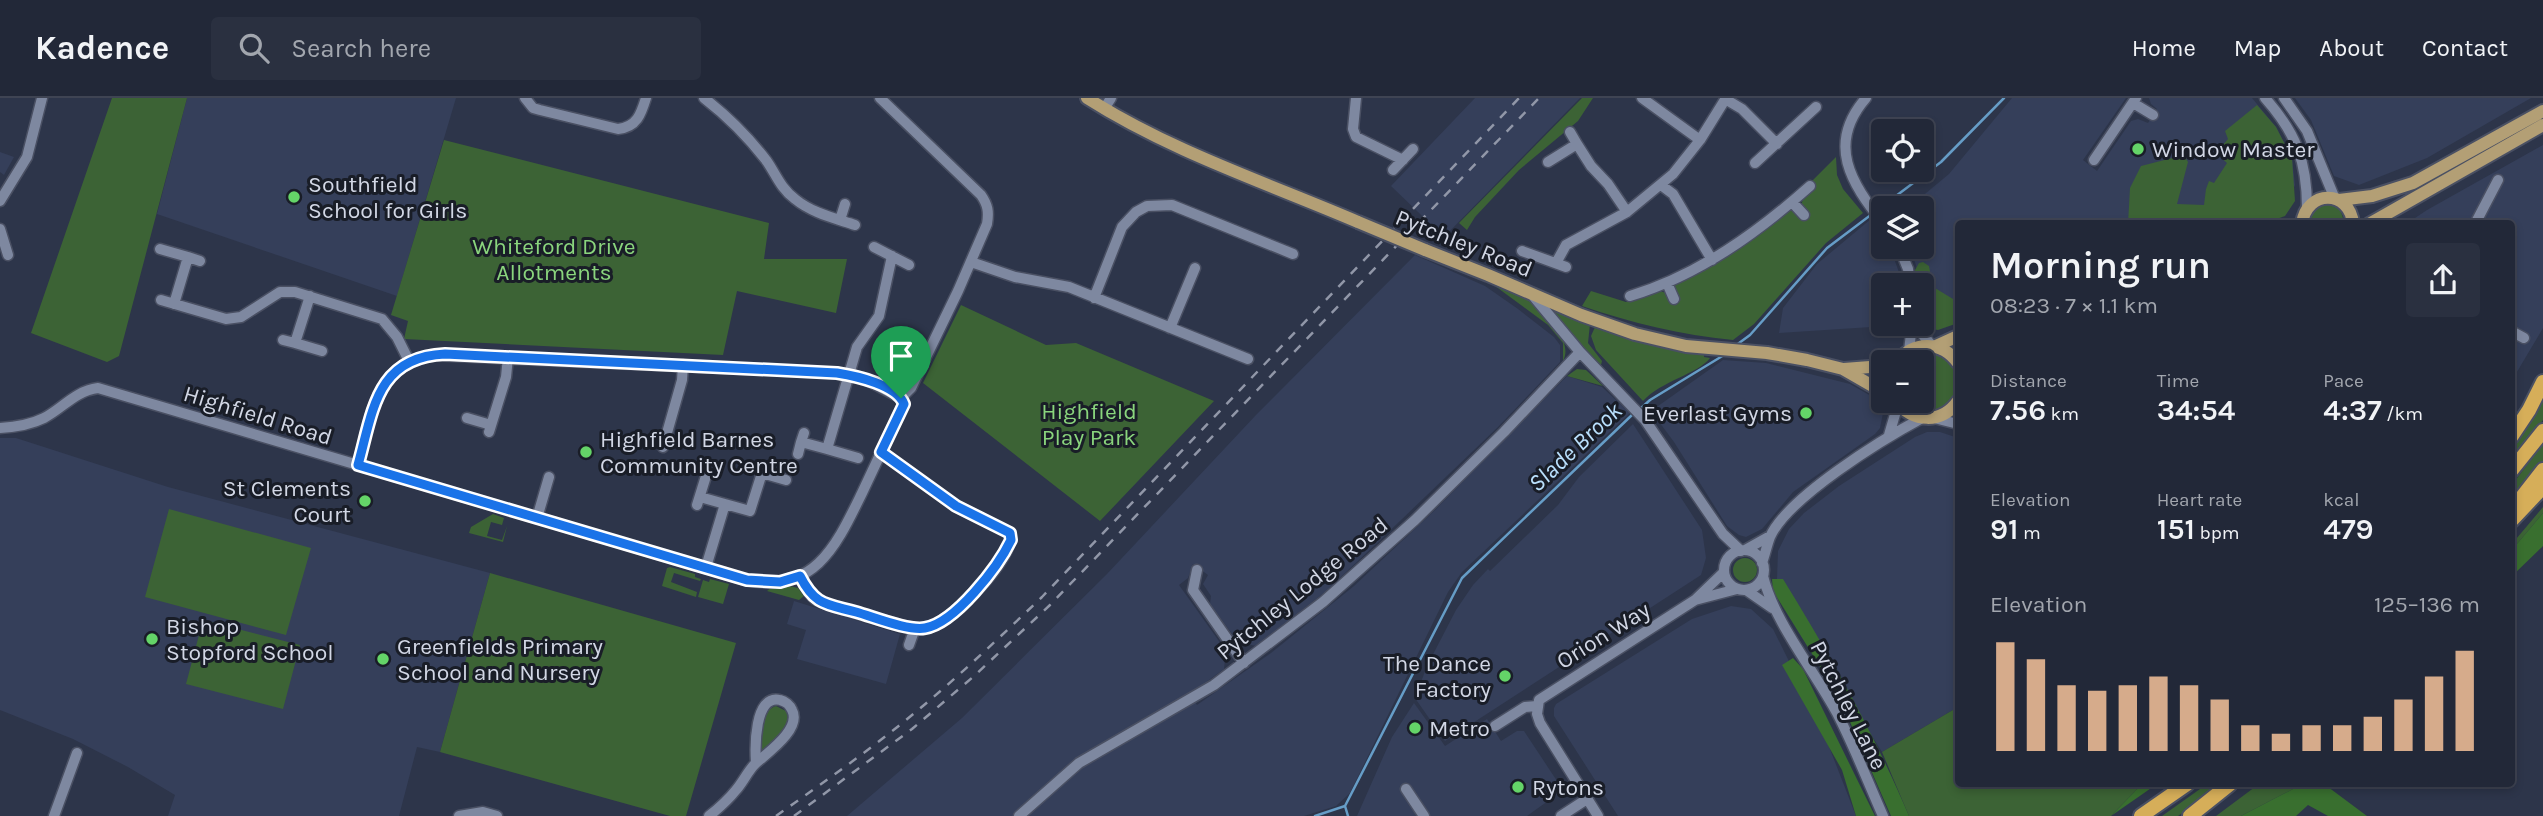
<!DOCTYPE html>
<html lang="en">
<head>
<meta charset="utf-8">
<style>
  body { margin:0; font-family:Karla,sans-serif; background:#2a3040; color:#f1f3f6; height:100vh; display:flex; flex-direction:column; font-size:26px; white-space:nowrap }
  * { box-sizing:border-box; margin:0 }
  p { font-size:23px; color:#a2a6ae }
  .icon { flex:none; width:38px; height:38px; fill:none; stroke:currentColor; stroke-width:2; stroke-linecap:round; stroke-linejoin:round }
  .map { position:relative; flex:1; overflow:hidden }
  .sheet { position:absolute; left:1955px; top:122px; width:560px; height:567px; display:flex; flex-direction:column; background:#222838; border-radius:7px; box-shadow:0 4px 10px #0003,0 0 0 2px #3f4453 }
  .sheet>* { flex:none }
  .controls { position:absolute; left:1871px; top:21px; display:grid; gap:14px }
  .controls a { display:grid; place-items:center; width:63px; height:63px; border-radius:7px; background:#222838; box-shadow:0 4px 10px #0003,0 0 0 2px #3f4453; font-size:35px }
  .pin { position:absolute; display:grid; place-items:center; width:60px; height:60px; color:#fff; margin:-72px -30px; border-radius:50% 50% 50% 0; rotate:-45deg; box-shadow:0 0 7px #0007 }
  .pin .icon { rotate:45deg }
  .round { display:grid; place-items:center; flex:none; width:74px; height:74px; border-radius:7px; background:#2a3040 }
  .head { display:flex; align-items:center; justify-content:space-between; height:119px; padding:0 35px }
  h1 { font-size:38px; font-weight:600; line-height:52px }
  .metrics { display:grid; grid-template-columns:repeat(3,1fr); gap:10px; height:119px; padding:7px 35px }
  .metrics div { display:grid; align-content:center }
  .metrics b { font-size:30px; font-weight:600 }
  .metrics small { font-size:19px; font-weight:400 }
  .metrics p { font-size:19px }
  .chart { height:196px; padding:14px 35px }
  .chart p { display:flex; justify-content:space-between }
  .chart svg { width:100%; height:126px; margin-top:7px; stroke:#d6ab8b; stroke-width:6 }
  header { display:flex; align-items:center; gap:42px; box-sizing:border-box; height:98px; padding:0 35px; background:#222838; border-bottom:2px solid #3f4453 }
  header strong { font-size:33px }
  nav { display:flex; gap:38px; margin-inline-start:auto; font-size:24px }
  .search { width:490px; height:63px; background:#2a3040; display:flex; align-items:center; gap:18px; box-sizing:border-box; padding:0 24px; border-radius:7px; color:#a2a6ae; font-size:26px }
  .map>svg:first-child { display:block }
</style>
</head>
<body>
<header>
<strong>Kadence</strong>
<div class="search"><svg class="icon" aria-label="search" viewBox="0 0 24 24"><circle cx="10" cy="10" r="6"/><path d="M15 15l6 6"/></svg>Search here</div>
<nav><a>Home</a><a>Map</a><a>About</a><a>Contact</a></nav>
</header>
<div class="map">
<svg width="2543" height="718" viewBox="0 0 2543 718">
  <rect width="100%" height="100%" fill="#2d354a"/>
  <!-- built -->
  <path fill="#353f5a" d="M187,0h269l-59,198 -240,-82z
    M1475,0h105l-136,139 -53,-51z
    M2012,0h114l-43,62 14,11 34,-50 7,-2 10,4 9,-14 -6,-5 -2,-6h103l24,29 16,31 3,27 -9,22 -45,17h-283v87l-36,-27 -12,-37h12v-39h-14l41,-34z
    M2295,0h236l-104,60 -68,27 -25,-9 -23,-56z
    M2543,47v183l-32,54v-158h-105l21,-14z
    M0,54l14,5 -10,18 -4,-3z
    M1871,121l12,17v11h7l12,34v4h-19v39l19,1 -123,8 4,-25 34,-44z
    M1415,157l70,31 33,23 36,28 6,8v17l-62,65 -122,117 -51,48 -69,54 -18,-4 -28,-38 1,-8 -8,-12 5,-9 -15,-11 -5,14 -9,7 47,66 -2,18 -34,25 7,11 74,-52 83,-67 81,-76 132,-134 35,11 28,26 -168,159 -14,20 -98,201 -14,13 -32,10h-457l115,-98 145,-144 149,-159z
    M1723,262l43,3 84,21 28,16 5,13 -3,15 -5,6 -82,58 -31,37 -16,8 -7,-2 -12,-9 -53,-84 -23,-31z
    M1633,326l69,106 4,28 -5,17 -256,166 -30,-43 12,-32 29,-56 17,-25 15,-16 2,2 68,-66 21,-28z
    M1927,334h13l18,6v269l-76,45 -96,-152 -9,-21 1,-28 11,-22 15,-16 35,-27 76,-49z
    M0,340h16l152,49 322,86 -50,179 -23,-5 -18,69h-231l7,-21 -47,-28 -55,-28 -73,-29z
    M794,503l106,33 -14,50 -89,-25 9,-29 -19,-6z
    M1731,508l20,3 22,20 48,97 35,90h-238l-64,-100v-8l2,-4 136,-85z
    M1414,605l31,43 42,-27 14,22 16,-10h7l35,53v9l-32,23h-170l35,-79z"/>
  <!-- green -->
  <path fill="#3c6335" d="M112,0h75l-68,258 -12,6 -76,-29z
    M1582,0h11l-15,23 -59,49 -44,47 -8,13 -8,-7z
    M2257,7l19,22 16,31 3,43 -10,15 -22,8h-135l2,-36 11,-22 43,-11 4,7 -11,42 27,1 2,-16 3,-8 5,2 13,-20 -11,-10 12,-14 -3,-8z
    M444,42l325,83 -5,36h83l-11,54 -99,-22 -14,64 -319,-16 4,-18 -17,-6z
    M1836,59l1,18 6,14 20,24 -37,30 -72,81 -21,16c-52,-5 -101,-17 -151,-34l9,-15 35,11 34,-11 6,2 9,-10 40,-20 37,-23 35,-28 14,-7 7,-20z
    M2329,106l11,5 5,15h-36c1,-12 7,-19 20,-20z
    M1923,164l6,4 1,6 -5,10 33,20v21l-20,7 -6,-1 -3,-4 -5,1 -2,-16v-25h-5l-2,-15 4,-7z
    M1491,185c15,6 34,11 46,22 13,12 36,38 26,56v-18l-15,-18z
    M961,207l85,40 30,-2 138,58 -114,120 -177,-138z
    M1552,211l38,15 -2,19 14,18 -1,4 -26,-25z
    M1595,229l63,17 46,8v5l6,1c-12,16 -49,23 -67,43l-47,-51 -5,-14z
    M1929,253c56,13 18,87 -25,50h18v-39h-18l15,-10z
    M1577,271l9,1 17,16 -36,-10z
    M2543,301v21l-32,43v-11z
    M2543,346v19l-32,40v-17z
    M2543,409v6l-32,38v-6z
    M169,411l142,39 -25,87 -141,-38z
    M493,416l11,4 -2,7 -11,-3 -4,14 15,4 5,-14 -4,16 -34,-9 2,-6z
    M1733 472a12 12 0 1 1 24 0a12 12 0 1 1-24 0Z
    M670,469l25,7v3l6,2 -1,2 -26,-8 -3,9 26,10 -1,5 -34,-11 5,-18z
    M490,475l246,70 -50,173h-16l-230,-64z
    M710,481l19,5 -6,20 -25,-7 5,-17 6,2z
    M785,487l13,3 6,8 -5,4 -32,-9 5,-4z
    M203,522l97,25 -17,64 -97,-25z
    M776,608l12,6v13l-23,26 -4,1c-3,-14 -1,-41 15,-46z
    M1958,609v77h184l-31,32h-202l-27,-64z
    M2207,686h16l-45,32h-16z
    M2259,686h38l-4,5 -52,27h-25z"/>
  <!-- forest -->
  <path fill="#396f2f" d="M2543,415v33l-32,31v-26z
    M1772,481h11c48,78 90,152 126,237h-18l-51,-117 -67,-108z
    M1793,560l10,11 72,147h-19l-14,-46 -60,-105z
    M2142,686h15l-46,32z
    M2297,686h27l43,32h-39l-20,-11 -12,11h-55l52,-27z"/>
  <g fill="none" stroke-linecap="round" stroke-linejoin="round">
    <!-- stream -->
    <path stroke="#669dc7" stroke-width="2.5" d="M1735,248l15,-11 77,-87 114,-86 63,-64
      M1639,312l11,-10 74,-45
      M1315,718l30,-10
      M1348,718l-3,-10 117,-228 171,-164"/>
    <defs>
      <path id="minor" d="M525,0l8,10 7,2 78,19c19,-2 23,-15 28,-31
        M704,0c22,17 45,40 62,62 10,14 14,28 29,39 17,14 39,19 60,26
        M880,0l101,97c7,10 8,17 6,29l-29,67 -47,97 -10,10
        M1356,0l-3,31 3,8 47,23
        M1642,0l58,42
        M1866,0c-40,46 -15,85 17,125
        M2265,0c31,35 42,63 42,110
        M2284,0l23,33 28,68
        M1725,1l17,10 35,35
        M2133,5l20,12
        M1104,11l7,-11
        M1570,34l7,12
        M2094,62l42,-62
        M1548,64l29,-18 14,22 17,18 19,28
        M1755,65l61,-56
        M1393,72l20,-21
        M1661,87l12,9 39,66
        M0,103l27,-44 15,-59
        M1792,104l12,13
        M840,122l5,-16
        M2475,126l23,-44
        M0,131l8,26
        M874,149l35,18
        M1899,149l9,22 2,16
        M160,151l28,8 -14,47
        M1522,153l44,16
        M188,159l12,4
        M971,164l44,15 54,10 179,72
        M1556,165l10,-18 61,-33 46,-38 27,-34 26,-42
        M1667,185l7,16
        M310,198l-15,47 27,8
        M1630,198c69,-21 127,-63 180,-110
        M1534,199l46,55 65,68 78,114 18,17
        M1094,200l28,-71 14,-15 11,-6 25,-1 121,49
        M161,202l65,19 15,-2 39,-25h15l87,27 15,18 12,24
        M1918,226l5,11 9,11
        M1170,230l25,-60
        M2511,233l13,7
        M283,242l12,3
        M1909,253l3,-27
        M467,320l24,7
        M1934,320l24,6
        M0,330c16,-1 30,-3 44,-10 19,-10 31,-27 54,-30l648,192c69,15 91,-36 116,-87 13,-28 26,-55 39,-83l2,-6 -2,-6
        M489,334l17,-55 2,-20
        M804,335l-3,9 26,7
        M1889,337l9,-31
        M663,349l19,-67 1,-15
        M798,356l3,-12
        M858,360l-31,-9 30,-102 22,-31 13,-60
        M358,367c13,-48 16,-99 74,-110l405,18 26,5 38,20
        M700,399l50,14 12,-38 24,7
        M697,407l9,-29
        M537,420l12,-41
        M1745,452l25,-14
        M1724 472a20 20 0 1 1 40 0a20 20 0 1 1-40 0Z
        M1762,465c3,-9 5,-18 8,-26 18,-40 113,-98 152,-119
        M706,469l19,-63
        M1197,472l-4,20 51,73
        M800,478c4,8 8,18 15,23 8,6 98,31 109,30 24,-3 93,-72 86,-96l-55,-27 -74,-54
        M1763,478c11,46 51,94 74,137 17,33 31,69 46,103
        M1746,492l26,18
        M1695,502l42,-11
        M909,547l6,-17
        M1495,628l30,-19 12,-1
        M1406,691l18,27
        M54,718l23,-63
        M459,718l24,-4 14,4
        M709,718c10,-8 19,-16 27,-26 7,-8 12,-19 19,-26 12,-11 47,-35 37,-54 -2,-5 -7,-9 -12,-10 -26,-6 -25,48 -24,63
        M1019,718l60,-53 135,-78 109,-83 92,-82 89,-88 76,-80
        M1561,718l26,-17
        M1598,718l-58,-93 -3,-9 2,-14 156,-100 29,-28"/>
      <path id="major" d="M1087,0c83,53 180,85 271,124
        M2339,102l33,-4 41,-13 130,-72
        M2302,126c4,-35 48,-35 51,0
        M2369,126l174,-99
        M1425,152l63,25 93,40 54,19 51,12 81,7 40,7 36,9 40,23
        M1936,248l22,-10
        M1897,264c17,-22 45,-21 61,1
        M1844,271l39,-3
        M1896,303c17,22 46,23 62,0"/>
      <path id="highway" d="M2511,339l18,-27 14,-28
        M2511,373l32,-40
        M2511,413l32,-41
        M2511,423l32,-34
        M2141,718l46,-32
        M2190,718l40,-32"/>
    </defs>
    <!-- minor casing -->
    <use href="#minor" stroke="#4a5063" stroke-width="13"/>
    <!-- major casing -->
    <use href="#major" stroke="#4a5063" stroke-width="16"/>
    <!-- highway casing -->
    <use href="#highway" stroke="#4a5063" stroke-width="18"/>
    <!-- minor -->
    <use href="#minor" stroke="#7e88a0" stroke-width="10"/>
    <!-- major -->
    <use href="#major" stroke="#b39f75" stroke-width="12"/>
    <!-- highway -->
    <use href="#highway" stroke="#d6ae59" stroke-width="14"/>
    <!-- rail -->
    <path stroke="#9197a8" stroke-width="2.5" stroke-dasharray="9 9" stroke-linecap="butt" d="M776,718c44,-31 88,-62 130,-96 48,-39 92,-81 136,-123l477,-499
      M794,718l118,-87 61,-52 77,-72 489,-507"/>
    <defs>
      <path id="major-bridge" d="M1358,124l67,28"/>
    </defs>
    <!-- major-bridge casing -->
    <use href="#major-bridge" stroke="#4a5063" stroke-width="16" stroke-linecap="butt"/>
    <!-- major-bridge -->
    <use href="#major-bridge" stroke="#b39f75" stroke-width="12"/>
  </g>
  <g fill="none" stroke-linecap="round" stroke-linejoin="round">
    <defs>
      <path id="route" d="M445,256l392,19c19,3 60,12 67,31l-23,48 75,54 54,27 1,7c-13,27 -56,83 -86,88 -17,3 -51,-11 -69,-16 -29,-8 -41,-6 -56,-36l-20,6 -33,-2 -389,-115c15,-54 18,-108 87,-111z"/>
    </defs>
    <!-- route casing -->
    <use href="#route" stroke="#fff" stroke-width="14"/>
    <!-- route -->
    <use href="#route" stroke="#1a73e8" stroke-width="9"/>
  </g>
  <!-- markers -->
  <g fill="#64d468" stroke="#191d27" stroke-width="2.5">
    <circle cx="2138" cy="51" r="7"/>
    <circle cx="294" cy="99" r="7"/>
    <circle cx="1806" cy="315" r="7"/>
    <circle cx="586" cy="354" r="7"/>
    <circle cx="365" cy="403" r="7"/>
    <circle cx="152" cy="541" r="7"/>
    <circle cx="383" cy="561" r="7"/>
    <circle cx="1505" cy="578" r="7"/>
    <circle cx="1415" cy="630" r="7"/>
    <circle cx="1518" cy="689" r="7"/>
  </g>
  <g text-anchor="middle" stroke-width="6" stroke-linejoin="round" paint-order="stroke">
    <!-- poi labels -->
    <g font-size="23" fill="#d2d7e5" stroke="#191d27" text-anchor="start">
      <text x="2152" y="59">Window Master</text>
      <text x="308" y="94">Southfield<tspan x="308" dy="26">School for Girls</tspan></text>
      <text x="1792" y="323" text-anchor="end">Everlast Gyms</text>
      <text x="600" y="349">Highfield Barnes<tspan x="600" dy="26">Community Centre</tspan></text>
      <text x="351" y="398" text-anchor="end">St Clements<tspan x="351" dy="26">Court</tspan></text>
      <text x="166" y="536">Bishop<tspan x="166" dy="26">Stopford School</tspan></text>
      <text x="397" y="556">Greenfields Primary<tspan x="397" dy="26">School and Nursery</tspan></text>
      <text x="1491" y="573" text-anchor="end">The Dance<tspan x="1491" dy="26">Factory</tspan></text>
      <text x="1429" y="638">Metro</text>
      <text x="1532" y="697">Rytons</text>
    </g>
    <!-- street labels -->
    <g font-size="23" fill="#d2d7e5" stroke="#191d27">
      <text transform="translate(1464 145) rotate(22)" y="8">Pytchley Road</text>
      <text transform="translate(258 317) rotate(17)" y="8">Highfield Road</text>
      <text transform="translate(1302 490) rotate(-39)" y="8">Pytchley Lodge Road</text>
      <text transform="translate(1603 537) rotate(-32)" y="8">Orion Way</text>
      <text transform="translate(1849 607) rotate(63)" y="8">Pytchley Lane</text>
    </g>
    <!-- park labels -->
    <g font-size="23" fill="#8ad57d" stroke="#191d27">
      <text x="554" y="156">Whiteford Drive<tspan x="554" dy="26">Allotments</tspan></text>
      <text x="1089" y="321">Highfield<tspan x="1089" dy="26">Play Park</tspan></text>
    </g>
    <!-- water labels -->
    <g font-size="24" font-style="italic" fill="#bae0fd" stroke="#191d27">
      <text transform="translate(1575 349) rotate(-43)" y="8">Slade Brook</text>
    </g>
  </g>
</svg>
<div class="controls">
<a><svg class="icon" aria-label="locate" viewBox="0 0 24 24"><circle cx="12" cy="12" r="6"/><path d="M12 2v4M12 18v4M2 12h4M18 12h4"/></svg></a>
<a><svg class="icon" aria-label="layers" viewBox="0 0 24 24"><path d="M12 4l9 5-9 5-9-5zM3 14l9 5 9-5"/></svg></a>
<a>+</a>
<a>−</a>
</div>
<div class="pin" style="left:901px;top:300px;background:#1e9e55"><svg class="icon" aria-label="arrive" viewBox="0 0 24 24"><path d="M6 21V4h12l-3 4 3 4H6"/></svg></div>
<section class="sheet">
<div class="head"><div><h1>Morning run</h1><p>08:23 · 7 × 1.1 km</p></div><a class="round"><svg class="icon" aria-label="share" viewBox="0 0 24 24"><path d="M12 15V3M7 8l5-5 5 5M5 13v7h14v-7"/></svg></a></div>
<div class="metrics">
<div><p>Distance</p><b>7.56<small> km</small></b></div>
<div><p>Time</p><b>34:54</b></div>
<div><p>Pace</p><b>4:37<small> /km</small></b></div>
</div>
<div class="metrics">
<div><p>Elevation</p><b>91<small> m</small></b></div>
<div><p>Heart rate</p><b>151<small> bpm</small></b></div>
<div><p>kcal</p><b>479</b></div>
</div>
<div class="chart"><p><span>Elevation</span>125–136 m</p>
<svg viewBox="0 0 160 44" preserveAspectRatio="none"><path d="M5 44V6M15 44V12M25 44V21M35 44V23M45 44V21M55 44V18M65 44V21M75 44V26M85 44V35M95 44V38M105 44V35M115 44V35M125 44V32M135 44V26M145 44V18M155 44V9"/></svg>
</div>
</section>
</div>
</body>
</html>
